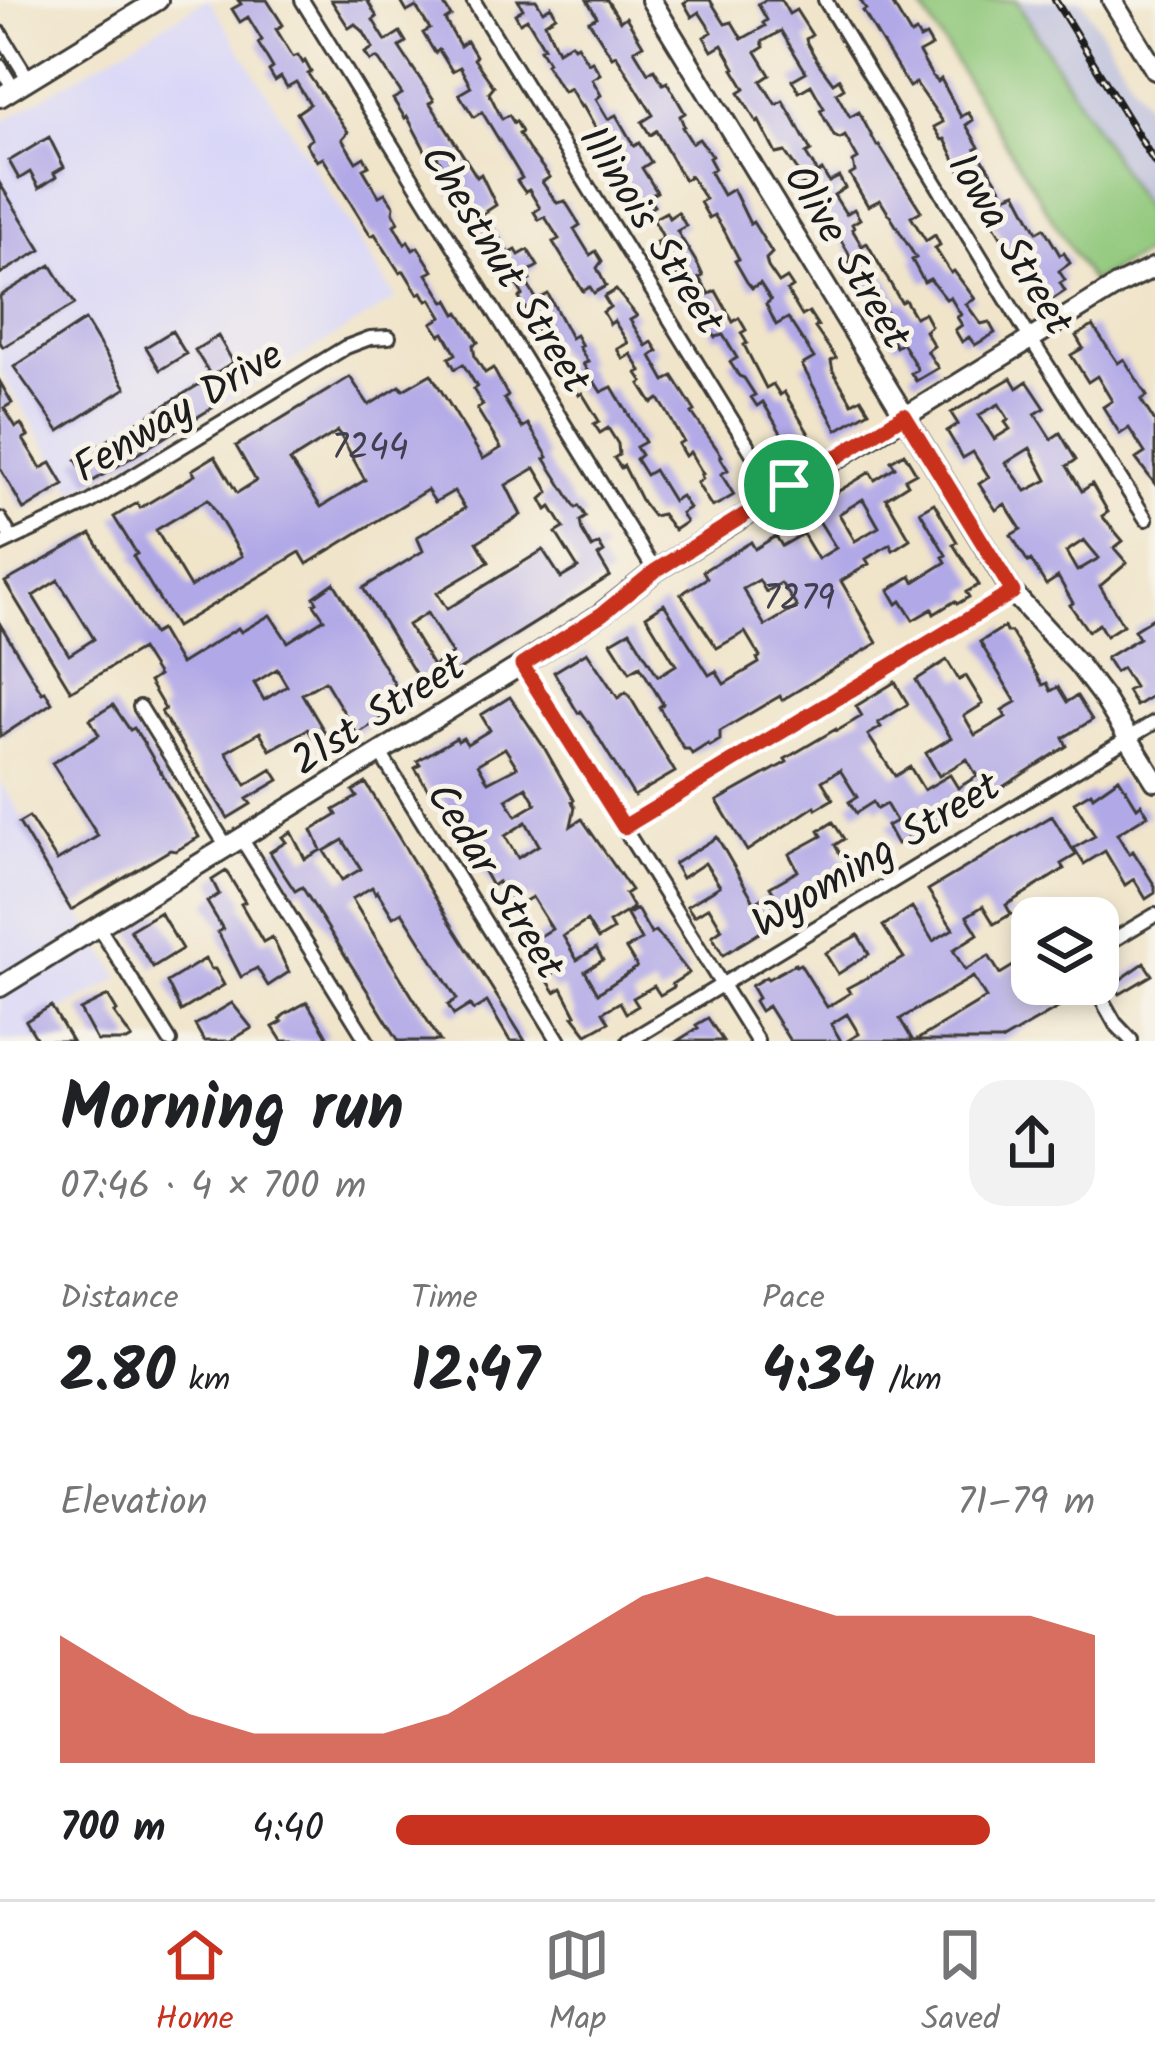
<!DOCTYPE html>
<html lang="en">
<head>
<meta charset="utf-8">
<style>
  body { margin:0; font-family:Kalam,sans-serif; background:#f2f2f2; color:#202124; height:100vh; display:flex; flex-direction:column; font-size:45px; white-space:nowrap }
  * { box-sizing:border-box; margin:0 }
  p { font-size:39px; color:#757577 }
  .icon { flex:none; width:66px; height:66px; fill:none; stroke:currentColor; stroke-width:2; stroke-linecap:round; stroke-linejoin:round }
  .map { position:relative; height:1041px; overflow:hidden }
  .panel { display:flex; flex-direction:column; background:#fff; flex:1 }
  .panel>* { flex:none }
  .buttons { position:absolute; left:1011px; top:897px; display:grid; gap:24px }
  .buttons a { display:grid; place-items:center; width:108px; height:108px; border-radius:24px; background:#fff; box-shadow:0 6px 18px #0003; font-size:60px }
  .pin { position:absolute; display:grid; place-items:center; width:102px; height:102px; color:#fff; margin:-51px; border:6px solid #fff; border-radius:50%; box-shadow:0 3px 12px #0007 }
  .round { display:grid; place-items:center; flex:none; width:126px; height:126px; border-radius:36px; background:#f2f2f2 }
  .summary { display:flex; align-items:center; justify-content:space-between; height:204px; padding:0 60px }
  h1 { font-size:66px; font-weight:600; line-height:90px }
  .metrics { display:grid; grid-template-columns:repeat(3,1fr); gap:18px; height:204px; padding:12px 60px }
  .metrics div { display:grid; align-content:center }
  .metrics b { font-size:60px; font-weight:600 }
  .metrics small { font-size:33px; font-weight:400 }
  .metrics p { font-size:33px }
  .chart { height:336px; padding:24px 60px }
  .chart p { display:flex; justify-content:space-between }
  .chart svg { width:100%; height:216px; margin-top:12px; fill:#c8321e; opacity:.7 }
  ul { padding:0 60px; list-style:none; font-size:39px }
  li { display:grid; grid-template-columns:192px 144px 1fr; align-items:center; height:90px }
  li i { height:30px; border-radius:15px; background:#c8321e }
  .menu { display:flex; justify-content:space-around; align-items:center; height:168px; border-top:3px solid #e0e0e0; background:#fff; font-size:33px; color:#757577 }
  .menu a { display:grid; justify-items:center; gap:6px }
  .menu .selected { color:#c8321e }
  .map>svg:first-child { display:block }
</style>
</head>
<body>
<div class="map">
<svg width="1155" height="1041" viewBox="0 0 1155 1041">
  <rect width="100%" height="100%" fill="#f7f3e8"/>
  <filter id="ink" filterUnits="userSpaceOnUse"><feTurbulence type="fractalNoise" baseFrequency=".00833" numOctaves="2"/><feDisplacementMap in="SourceGraphic" scale="24" xChannelSelector="R" yChannelSelector="G"/><feConvolveMatrix kernelMatrix="1 2 1 2 8 2 1 2 1" color-interpolation-filters="sRGB"/></filter>
  <filter id="wash" filterUnits="userSpaceOnUse"><feTurbulence type="fractalNoise" baseFrequency=".004" numOctaves="4" result="noise"/><feDisplacementMap in="SourceGraphic" scale="48" xChannelSelector="R" yChannelSelector="G"/><feGaussianBlur stdDeviation="2.7" result="paint"/><feColorMatrix in="noise" values="0 0 0 0 0 0 0 0 0 0 0 0 0 0 0 0 0 1.4 0 .05"/><feComposite in="paint" operator="in"/></filter>
  <g filter="url(#wash)">
    <rect width="100%" height="100%" fill="#f0e4c9"/>
    <!-- built -->
    <path fill="#d9d7f8" d="M205,0h4l187,299 -321,194 -75,-122v-248z
      M0,780l120,198 -63,36 15,27h-72z"/>
    <!-- industrial -->
    <path fill="#c0c2dd" d="M1016,0h66l73,119v107z"/>
    <!-- green -->
    <path fill="#8fc77a" stroke="#56724b" stroke-width="3" d="M917,0h99l139,225v23l-64,34z"/>
    <g id="blocks">
      <!-- building -->
      <path fill="#b1a8e7" fill-rule="evenodd" d="M238,0h29l16,25 -7,4 17,28 5,-2 5,8 2,-2 6,11 -3,2 40,58 -6,7 14,23 8,-5 5,9 -6,3 16,27 6,-3 9,13 -1,6 6,10 -5,3 11,19 3,-3 5,9 5,-3 15,24 -6,3 18,28 3,-2 8,14 3,-2 19,30 -5,3 2,12 10,16 8,-5 15,28 -4,3 18,29 6,-4 20,33 -3,2 31,49 3,-2 7,11 -6,4 2,10 10,17 7,-4 5,8 -6,4 12,20 -184,115 -63,-103 60,-37 -6,-14 48,-29 -11,-17 -19,11 -8,-12 -120,74 -7,-12 -124,75 -43,-71 4,-2 -23,-37 23,-14 3,5 55,-33 -3,-5 23,-14 22,37 19,-12 -20,-35 114,-69 19,28 31,-19 3,4 28,-16 52,85 18,-11 -24,-39 6,-4 -10,-16 4,-2 -14,-23 -8,5 -6,-11 7,-4 -12,-21 -4,2 -8,-12 10,-6 -11,-18 -4,2 -5,-9 -4,2 -14,-23 -4,2 -25,-39 -4,2 -48,-78 -6,3 -11,-18 6,-4 -15,-26 13,-9 -14,-22 -9,5 -6,-10 -6,4 -6,-10 4,-3 -15,-25 4,-3 -14,-23 -8,5 -8,-13 9,-5zM338,431l27,49 -44,27 -31,-46zM535,468l14,24 -8,7 6,11 4,-3 13,21 -8,5 22,35 -17,10 -18,-28 -96,59 -10,-16 52,-31 -12,-20 44,-27 -15,-30zM208,499l34,57 -52,31 -34,-57zM427,613l25,41 -19,12 -25,-41z
        M331,0h36l10,17 -4,3 13,21 14,-9 6,10 -7,5 35,53 -4,3 47,74 4,-3 15,31 -18,12 -11,-15 -10,2 -15,-24 7,-5 -17,-26 -6,3 -19,-36 -2,2 -12,-19 9,-5 -23,-34 -3,-2 -6,3 -5,-8 8,-5 -10,-17 -8,-7 -6,4z
        M400,0h41l10,16 -6,4 15,26 7,-5 9,15 -2,3 20,28 -5,6 13,26 7,-4 5,8 2,-2 6,11 -3,2 10,16 21,27 -8,5 15,21 8,-2 15,24 -6,4 16,26 6,-4 6,10 -5,7 9,18 -12,7 -4,-6 -7,4 -30,-49 6,-3 -14,-22 -6,3 -5,-8 6,-4 -11,-18 -4,2 -8,-11 5,-3 -40,-66 -8,5 -15,-23 12,-7 -11,-20 -8,4 -13,-21 -4,3 -12,-20 7,-4 -14,-22 -9,5z
        M518,0h18l7,11 8,-5 5,10 -11,7 13,28 13,-8 3,4 3,-2 11,18 4,-2 8,13 -8,5 9,16 -5,4 12,20 8,-4 18,31 5,-3 12,19 -9,6 15,24 -9,5 6,9 -12,7 -6,-9 -5,-2 -18,-28 6,-4 -15,-26 -7,4 -6,-10 7,-5 -15,-27 -2,1 -11,-19 -7,4 -17,-28 2,-2 -8,-13 4,-2 -17,-28 -7,4 -5,-9 8,-5z
        M587,0h20l13,21 6,-4 17,28 -9,5 14,23 6,-4 9,15 4,-2 18,31 -5,3 4,10 -2,1 10,16 7,-4 13,17 -3,2 6,11 -5,3 13,23 10,-6 17,35 3,-2 19,31 -6,6 2,8 11,16 8,-5 6,9 -6,4 15,25 7,-4 9,14 -3,2 21,30 -5,3 2,10 19,32 9,-5 8,13 -32,19 -35,-65 12,-7 -26,-40 -12,7 -10,-21 5,-4 -11,-17 -8,5 -5,-6 -12,-21 4,-2 -14,-27 -11,-17 -5,3 -9,-16 5,-3 -12,-19 -3,-4 -6,4 -28,-49 -6,4 -8,-13 11,-7 -37,-60 -4,2 -23,-36 8,-4z
        M689,0h21l15,24 7,-2 10,17 23,-13 -2,-3 4,-3 -9,-16 8,-4h15l8,14 7,-4 16,25 -6,4 1,4 12,21 14,19 6,-4 5,9 -8,5 14,24 9,-5 18,34 2,-1 42,66 -10,6 15,24 9,-6 5,10 -5,3 16,25 3,-2 21,28 -9,5 15,20 8,-2 6,11 -20,12 -6,-8 -7,5 -7,-12 7,-5 -5,-8 4,-2 -11,-18 -4,2 -16,-20 -6,3 -12,-22 4,-2 -36,-58 -12,6 -18,-31 5,-3 -2,-10 5,-3 -13,-23 -5,3 -6,-3 -14,-26 4,-2 -13,-23 -12,7 -7,-12 14,-8 -25,-41 -19,11 2,5 -8,5 14,23 -9,6 15,24 7,-4 9,15 19,35 -5,3 12,19 4,-3 7,12 10,-5 6,11 -11,7 12,19 8,-5 6,10 -8,5 2,4 -2,1 10,17 5,-3 34,59 4,-2 10,17 9,-4 7,13 -6,5 9,15 -7,5 11,17 -22,13 -5,-8 6,-3 -1,-4 -14,-23 -6,4 -9,-15 2,-1 -9,-15 6,-4 -14,-22 -9,5 -11,-17 -7,-11 6,-7 -3,-8 -9,-15 -7,4 -6,-7 -7,-10 3,-2 -6,-11 3,-2 -15,-25 -7,4 -6,-9 9,-5 -15,-22 -9,2 -17,-33 -2,2 -18,-30 6,-4 -12,-20 2,-1 -13,-23 -10,6 -8,-14 8,-5 -13,-20 -7,5 -8,-14z
        M860,0h30l21,35 5,-3 4,7 6,-3 6,10 -13,7 13,23 6,6 3,-3 20,38 7,-5 5,8 -7,5 13,22 -3,2 30,47 10,-4 21,40 7,-4 16,27 4,-2 6,10 -11,8 6,9 -5,3 5,8 -12,8 -9,5 -6,-8 7,-4 -13,-20 3,-1 -13,-21 -9,6 -37,-60 6,-6 -13,-21 -7,5 -17,-35 -3,1 -8,-13 9,-5 -27,-39 -7,4 -46,-76 3,-2z
        M49,137l15,30 -10,6 2,4 -17,11 -9,-16 -11,7 -10,-18z
        M0,184l41,66 -41,24z
        M666,212l3,6 9,-6 8,14 -9,5 21,34 5,11 -4,2 10,16 7,-3 17,31 6,-4 7,12 -5,3 6,10 -3,2 22,43 7,-4 7,11 4,-3 31,52 -13,8 -10,-15 -3,-2 -5,3 -21,-36 -6,4 -6,-9 4,-2 -11,-17 -5,-2 -9,-14 7,-4 -14,-23 -8,2 -34,-61 -3,2 -22,-36 6,-3v-4l-9,-16z
        M489,221l20,33 7,-4 3,5 9,-5 10,16 -12,7 4,7 -4,2 11,18 11,-6 23,44 5,-3 6,11 -3,1 9,15 -5,2 18,28 11,-5 33,55 -9,5 5,8 -5,4 10,16 8,-5 19,31 8,-5 8,12 -8,5 5,9 -12,8 -12,-16 -9,2 -11,-14 -18,-36 -3,2 -7,-10 5,-3 -1,-11 -10,-16 -8,5 -6,-9 5,-3 -17,-28 -3,2 -8,-14 -3,2 -9,-15 7,-4 -17,-26 -6,4 -18,-29 3,-1 -9,-14 4,-3 -17,-28 -8,5 -19,-34 -3,-9z
        M51,265l24,39 -72,43 -3,-5v-46z
        M616,290l21,26 -7,4 16,26 6,-4 6,9 -7,5 14,25 8,-5 22,35 -3,2 30,43 -2,1 8,13 -7,4 13,21 -12,7 -10,5 -15,-24 6,-4 -2,-4 2,-1 -13,-22 -5,4 -7,-12 5,-3 -16,-29 -8,-13 -7,4 -12,-19 3,-2 -6,-9 4,-2 -10,-17 -8,5 -6,-10 11,-6 -14,-22 -4,3 -7,-12 7,-5 -6,-10z
        M85,320l41,68 -67,43 -45,-64z
        M1093,326l25,37 6,-4 23,37 -6,4 14,22v62l-19,-25 9,-6 -16,-25 -9,6 -17,-27 9,-6 -15,-25 -9,6 -17,-27 12,-7 -7,-12z
        M172,331l14,23 -26,16 -14,-23z
        M218,336l15,26 -22,14 -16,-26z
        M1011,378l6,10 10,-7 18,27 -10,6 16,25 9,-6 16,27 -9,6 15,25 10,-7 16,28 -6,4 21,25 -9,7 13,15 -27,23 23,39 -17,11 -7,-12 -11,7 -18,-26 3,-2 -15,-26 -12,8 -15,-25 -3,2 -17,-27 10,-6 -16,-25 -9,6 -17,-26 10,-7 -16,-25 -10,6 -16,-27 11,-7 -7,-11zM999,404l10,16 -4,2 5,7 -16,10 -15,-24zM1030,448l17,32 -21,11 -20,-28zM1084,540l15,18 -22,13 -11,-19z
        M0,382l12,21 -8,5 12,19 5,-3 7,12 -5,3 18,29 10,-5 13,22 -40,25 -24,-42z
        M203,382l14,23 -127,78 -14,-23z
        M904,453l12,20 -11,6 3,5 -22,14 24,41 -17,11 -3,-6 -24,15 3,5 -28,17 36,62 -95,57 -2,-4 -60,35v9l-10,6 -2,-2 -16,10 -3,-5h-5l-25,-42 4,-3 -23,-38 -10,6 -19,-30 19,-11 28,45 18,-11 -30,-49 18,-12 45,71 7,-4 8,13 35,-21 -2,-5 3,-1 -15,-25 -28,16 -36,-54 26,-16 -4,-7 48,-29 4,7 21,-13 6,10 21,-12 15,25 18,-11 -25,-40 59,-36 5,8 20,-13 -4,-6zM863,499l16,28 -24,14 -16,-27zM759,580l7,12 15,-9 16,24 -32,19 -22,-37z
        M934,503l23,39 -4,2 26,41 -13,7 3,5 -12,7 -2,-3 -21,13 -2,-5 -19,11 -12,-19 -4,3 -8,-14 22,-14 3,6 32,-20 -3,-5 3,-2 -26,-44z
        M91,534l62,100 7,-4 20,34 58,-36 3,4 29,-17 18,27 36,-23 -10,-15 3,-2 -3,-5 20,-14 72,120 -49,31 -32,-53 -23,13 31,52 -11,6 -14,-23 -38,21 -10,-18 -34,20 20,33 26,-16 7,11 -32,19 4,5 -23,14 -67,-106 4,-3 -16,-27 9,-6 -17,-27 -70,42 -66,-109zM58,580l36,59 -25,16 -36,-59zM277,669l10,17 -23,14 -10,-17z
        M1155,617v77l-19,12 -9,-15 7,-4 -12,-19 -7,4 -9,-14 33,-20 -5,-8z
        M0,624l42,69 3,-2 7,12 -52,34z
        M1004,627l2,5h5l32,53 4,-2 4,8 7,-4 9,15 10,-6 15,24 -29,18 4,8 -77,49 -4,-8 -17,10 2,2 -31,19 3,4 -34,21 -2,-5 -10,6 -10,-18 9,-5 -10,-17 -9,5 -4,-7 -17,11 -7,-11 8,-5 -17,-27 -18,11 11,18 -17,10 -1,-3 -68,45 -30,-50 70,-39 -2,-3 51,-30 1,2 25,-15 -6,-10 39,-24 13,22 -30,19 3,4 -13,8 27,41 15,-9 14,23 26,-15 8,13 19,-12 -10,-17 -28,17 -13,-23 25,-15 -35,-58 31,-20 12,20 7,-4 17,28 -19,12 11,19 31,-18 -4,-7 14,-8 -36,-60z
        M587,652l31,46 8,-6 4,5 45,75 -41,24 -44,-72 -9,-13 -3,2 -24,-41z
        M510,697l35,52 29,51 -2,2 3,5 -4,19 11,-7 49,71 -6,4 8,14 -24,15 4,7 -15,9 -11,-18 -24,15 14,24 19,-12 7,12 -18,11 13,22 39,-26 -11,-18 15,-9 -14,-25 10,-6 14,25 5,-3 33,42 -17,11 2,3 -14,8 -6,-9 -21,12 5,8 -12,7 -6,-11 -17,10 6,10 -22,12 -14,-18 3,-1 -14,-27 -7,4 -9,-14 7,-4 -21,-33 20,-12 -20,-32 -19,11 -15,-26 -6,4 -41,-74 -17,-24 -5,3 -14,-23 5,-3 -3,-4 39,-23 2,3 5,-3 4,6 23,-14 -9,-15zM505,748l12,19 -29,15 -10,-18zM526,787l10,17 -20,12 -10,-17zM526,822l13,23 -21,13 -13,-22z
        M113,705l17,25 4,-2 11,17 54,92 -23,14 -6,-1 -99,60 -52,-87 10,-6 28,44 41,-25 -46,-73 47,-28 -9,-16z
        M1119,778l18,29 4,-3 7,11 -31,19 12,20 4,-3 22,35v7l-9,6 -12,-20 -9,6 -20,-34 -21,13 -10,-16 21,-12 -21,-34 17,-10 2,4z
        M366,783l79,131 80,127h-15l-23,-39 -14,8 -3,-5 -16,10 -6,-10 9,-6 -55,-87 -9,5 -16,-26 -2,2 -3,-6 -20,12 88,142h-41l-97,-154 -7,4 -16,-24 -9,-15 16,-10 -4,-5 9,-5 14,27 16,-9 -9,-20 25,-15 -3,-5 23,-13 -4,-6zM343,840l18,29 -19,11 -18,-29z
        M1052,816l24,39 -15,9 3,5 -58,36 5,9 -17,10 -11,-18 -16,10 11,18 -25,16 12,20 24,-14 11,18 18,-11 13,21h20l12,21 -62,36h-86l71,-43 -13,-21 -73,42 13,22h-66l12,-7 -12,-20 -16,10 10,17h-51l-22,-35 -8,5 -6,-10 4,-3 -7,-12 15,-9 2,2 27,-15 1,2 4,-2 27,43 23,-14 -3,-5 57,-30 -21,-32 29,-19 21,34 20,-12 -25,-39z
        M833,822l11,17 -9,6 18,32 -10,6 -2,-3 -18,11h-4l-31,18 -8,-7 -18,11 7,14 -46,28 -11,-19 10,-7 -13,-22 -15,9 -7,-10 33,-20 -15,-23 -23,15 -8,-14 43,-27 38,66 18,-11 -3,-5 28,-16 -9,-17 33,-18 -3,-5z
        M226,871l19,31 -4,2 22,38 9,-5 17,35 -21,14 -11,-18 -16,9 -23,-45 5,-3 -16,-27 12,-8 -7,-14z
        M160,912l22,37 -29,18 -23,-37z
        M858,935l11,19 -31,20 -13,-21z
        M205,959l6,10h4l9,16 -43,26 -14,-29z
        M1144,963l8,12 -32,19 -6,-10z
        M108,996l9,15 -3,2 18,25 -5,3h-30l-17,-31z
        M307,1002l20,34 -8,5h-37l-9,-14 9,-5 -2,-3 4,-4z
        M232,1003l20,25 -22,13h-26l-9,-16z
        M51,1006l21,35h-34l-12,-20z
        M708,1018l15,23h-46l21,-13 -2,-3z"/>
    </g>
  </g>
  <g filter="url(#ink)">
    <use href="#blocks" fill-opacity="0" stroke="#3c3a36" stroke-width="3"/>
    <g fill="none" stroke-linecap="round" stroke-linejoin="round">
      <defs>
        <path id="street" d="M302,0l353,571
          M473,0l304,493
          M825,0l205,338 116,181
          M0,33l29,47
          M0,66l14,23
          M0,519l12,20
          M0,545l89,-42 257,-156 24,-9 19,-1
          M522,665l235,376
          M140,707l87,140
          M380,753l179,288
          M624,827l389,-234
          M241,838l126,203
          M98,926l72,115
          M1098,949l57,-34
          M1093,984l22,39 16,17
          M629,1041l526,-319"/>
        <path id="secondary" d="M651,0l362,593 65,71 25,33 52,84
          M1112,0l43,70
          M0,97l158,-97
          M0,987l523,-323 78,-50 54,-43 463,-286 37,-18"/>
      </defs>
      <!-- street casing -->
      <use href="#street" stroke="#3c3a36" stroke-width="18"/>
      <!-- secondary casing -->
      <use href="#secondary" stroke="#3c3a36" stroke-width="24"/>
      <!-- street -->
      <use href="#street" stroke="#fff" stroke-width="12"/>
      <!-- secondary -->
      <use href="#secondary" stroke="#fff" stroke-width="18"/>
      <defs>
        <path id="rail" d="M1055,0l100,163"/>
      </defs>
      <!-- rail casing -->
      <use href="#rail" stroke="#1c1c1c" stroke-width="8"/>
      <!-- rail -->
      <use href="#rail" stroke="#f7f3e8" stroke-width="3" stroke-dasharray="9" stroke-linecap="butt"/>
    </g>
  </g>
  <g fill="none" stroke-linecap="round" stroke-linejoin="round" filter="url(#ink)">
    <defs>
      <path id="route" d="M904,415l109,177 -389,235 -102,-162 80,-51 53,-43z"/>
    </defs>
    <!-- route casing -->
    <use href="#route" stroke="#fff" stroke-width="24"/>
    <!-- route -->
    <use href="#route" stroke="#c8321e" stroke-width="15"/>
  </g>
  <g text-anchor="middle" stroke-width="10" stroke-linejoin="round" paint-order="stroke">
    <!-- number labels -->
    <g font-size="36" fill="#413f4f">
      <text x="370" y="459">7244</text>
      <text x="799" y="610">7279</text>
    </g>
    <!-- street labels -->
    <g font-size="42" fill="#1c1c1c" stroke="#f7f3e8">
      <text transform="translate(653 229) rotate(58)" y="15">Illinois Street</text>
      <text transform="translate(1012 243) rotate(59)" y="15">Iowa Street</text>
      <text transform="translate(849 256) rotate(59)" y="15">Olive Street</text>
      <text transform="translate(507 268) rotate(58)" y="15">Chestnut Street</text>
      <text transform="translate(177 410) rotate(-31)" y="15">Fenway Drive</text>
      <text transform="translate(377 712) rotate(-32)" y="15">21st Street</text>
      <text transform="translate(875 853) rotate(-31)" y="15">Wyoming Street</text>
      <text transform="translate(497 880) rotate(58)" y="15">Cedar Street</text>
    </g>
  </g>
</svg>
<div class="buttons">
<a><svg class="icon" aria-label="layers" viewBox="0 0 24 24"><path d="M12 4l9 5-9 5-9-5zM3 14l9 5 9-5"/></svg></a>
</div>
<div class="pin" style="left:789px;top:485px;background:#1e9e55"><svg class="icon" aria-label="arrive" viewBox="0 0 24 24"><path d="M6 21V4h12l-3 4 3 4H6"/></svg></div>
</div>
<section class="panel">
<div class="summary"><div><h1>Morning run</h1><p>07:46 · 4 × 700 m</p></div><a class="round"><svg class="icon" aria-label="share" viewBox="0 0 24 24"><path d="M12 15V3M7 8l5-5 5 5M5 13v7h14v-7"/></svg></a></div>
<div class="metrics">
<div><p>Distance</p><b>2.80<small> km</small></b></div>
<div><p>Time</p><b>12:47</b></div>
<div><p>Pace</p><b>4:34<small> /km</small></b></div>
</div>
<div class="chart"><p><span>Elevation</span>71–79 m</p>
<svg viewBox="0 0 160 44" preserveAspectRatio="none"><path d="M0 44V18L10 26L20 34L30 38L40 38L50 38L60 34L70 26L80 18L90 10L100 6L110 10L120 14L130 14L140 14L150 14L160 18V44z"/></svg>
</div>
<ul>
<li><b>700 m</b>4:40<i style="width:85%"></i></li>
</ul>
</section>
<nav class="menu">
<a class="selected"><svg class="icon" aria-label="home" viewBox="0 0 24 24"><path d="M3 11l9-7 9 7M6 9v11h12V9"/></svg>Home</a>
<a><svg class="icon" aria-label="map" viewBox="0 0 24 24"><path d="M3 6l6-2 6 2 6-2v14l-6 2-6-2-6 2zM9 4v14M15 6v14"/></svg>Map</a>
<a><svg class="icon" aria-label="saved" viewBox="0 0 24 24"><path d="M7 4h10v16l-5-4-5 4z"/></svg>Saved</a>
</nav>
</body>
</html>
